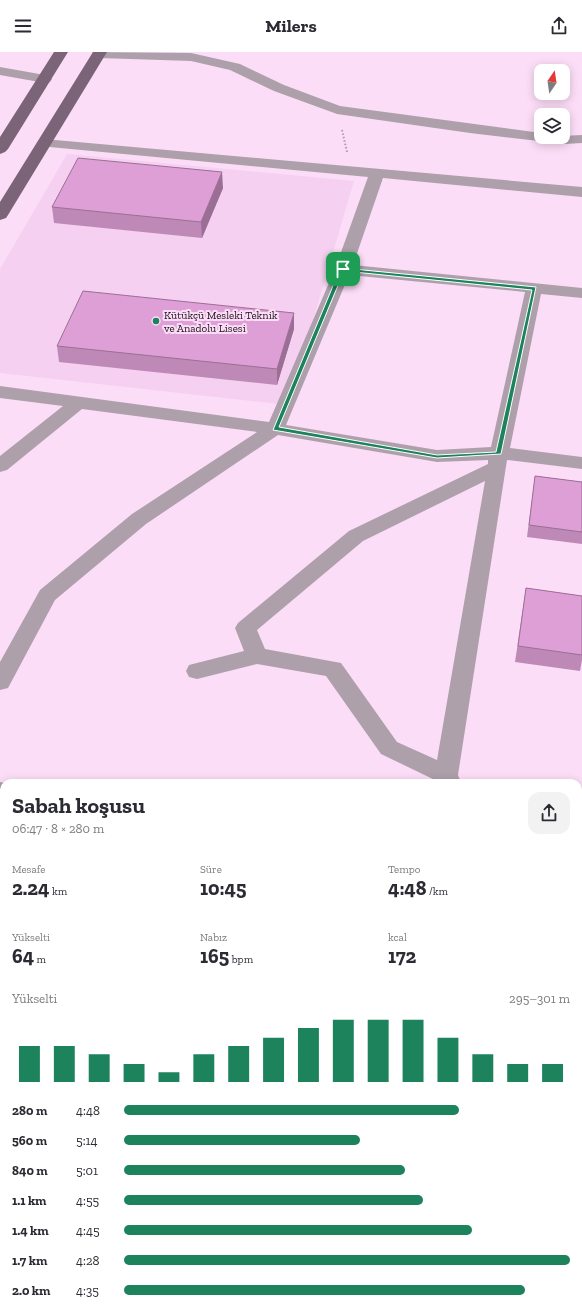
<!DOCTYPE html>
<html lang="tr">
<head>
<meta charset="utf-8">
<style>
  body { margin:0; font-family:"Zilla Slab",serif; background:#f2f2f3; color:#2b2b33; height:100vh; display:flex; flex-direction:column; font-size:15px; white-space:nowrap }
  * { box-sizing:border-box; margin:0 }
  p { font-size:13px; color:#7c7c81 }
  .icon { flex:none; width:22px; height:22px; fill:none; stroke:currentColor; stroke-width:2; stroke-linecap:round; stroke-linejoin:round }
  .map { position:relative; flex:1; overflow:hidden }
  .panel { position:absolute; left:0px; top:727px; width:582px; height:534px; display:flex; flex-direction:column; background:#fff; border-radius:12px 12px 0 0; box-shadow:0 2px 10px #0003 }
  .panel>* { flex:none }
  .needle { width:26px; rotate:13deg }
  .tools { position:absolute; left:534px; top:12px; display:grid; gap:8px }
  .tools a { display:grid; place-items:center; width:36px; height:36px; border-radius:8px; background:#fff; box-shadow:0 2px 10px #0003; font-size:20px }
  .pin { position:absolute; display:grid; place-items:center; width:34px; height:34px; color:#fff; margin:-17px; border-radius:8px; box-shadow:0 2px 6px #0006 }
  .round { display:grid; place-items:center; flex:none; width:42px; height:42px; border-radius:12px; background:#f2f2f3 }
  .overview { display:flex; align-items:center; justify-content:space-between; height:68px; padding:0 12px }
  h1 { font-size:22px; font-weight:700; line-height:30px }
  .figures { display:grid; grid-template-columns:repeat(3,1fr); gap:6px; height:68px; padding:4px 12px }
  .figures div { display:grid; align-content:center }
  .figures b { font-size:20px; font-weight:700 }
  .figures small { font-size:11px; font-weight:400 }
  .figures p { font-size:11px }
  .chart { height:112px; padding:8px 12px }
  .chart p { display:flex; justify-content:space-between }
  .chart svg { width:100%; height:72px; margin-top:4px; stroke:#1d835d; stroke-width:6 }
  ul { padding:0 12px; list-style:none; font-size:13px }
  li { display:grid; grid-template-columns:64px 48px 1fr; align-items:center; height:30px }
  li i { height:10px; border-radius:5px; background:#1d835d }
  header { display:flex; justify-content:space-between; align-items:center; height:52px; padding:0 12px; background:#fff; font-size:18px; font-weight:700 }
  .map>svg:first-child { display:block }
</style>
</head>
<body>
<header><svg class="icon" aria-label="menu" viewBox="0 0 24 24"><path d="M4 6h16M4 12h16M4 18h16"/></svg>Milers<svg class="icon" aria-label="share" viewBox="0 0 24 24"><path d="M12 15V3M7 8l5-5 5 5M5 13v7h14v-7"/></svg></header>
<div class="map">
<svg width="582" height="1261" viewBox="0 0 582 1261">
  <rect width="100%" height="100%" fill="#fcddf7"/>
  <!-- built -->
  <path fill="#f5d0f0" d="M67,102l287,27 -66,224 -288,-32v-104z"/>
  <g fill="none" stroke-linecap="round" stroke-linejoin="round">
    <!-- path -->
    <path stroke="#b199ad" stroke-width="2" stroke-dasharray="1.5 2" stroke-linecap="butt" d="M342,78l5,22"/>
    <!-- minor -->
    <path fill="#ada0ab" fill-rule="evenodd" d="M93,0l98,1 49,11 44,21 56,21 201,27v4l41,-2v8l-17,1 -95,-11 -133,-19 -63,-23 -44,-21 -39,-9 -92,-3 -5,-1 -2,-3z
      M0,15l45,8 5,1 2,3 -2,3 -5,1 -45,-8z
      M44,87l538,48v10l-199,-19 -30,87 229,23v10l-41,-4 -31,154 72,9v12l-75,-9 -49,315 3,8h-24v-2l-56,-27 -55,-78 -69,-12 -60,15 -8,-2 -3,-6 3,-6 55,-14 -9,-23 3,-5 111,-92 139,-67v-4l-51,2 -159,-27 -132,89 -91,76 -47,88 -8,2v-28l40,-72 92,-76 125,-82 -175,-23 -75,61 -7,2v-16l63,-50 -63,-8v-12l269,36 66,-153 33,-92 -329,-31 -2,-3 2,-3zM349,223l176,17 -34,155 -54,3 -151,-25zM485,429l-48,279 -40,-18 -56,-79 -76,-14 -8,-19 106,-89z
      M0,730l5,1 -1,18 -4,-1z
      M578,784l4,1v20l-4,-1z
      M13,1257h30l-1,4h-30z
      M332,1257h30l-1,4h-30z"/>
    <!-- major -->
    <path fill="#7b6477" fill-rule="evenodd" d="M54,0h14l-60,97 -3,3 -5,2v-17z
      M93,0h14l-99,163 -2,3 -6,2v-18z
      M0,867l4,1v22l-4,-1z
      M0,918l4,1v22l-4,-1z
      M578,995l4,1v24l-4,-1z
      M578,1044l4,1v26l-4,-1z"/>
  </g>
  <!-- wall -->
  <path fill="#be89b7" d="M223,136l-21,50 -148,-15 -2,-16z
    M294,277l-17,56 -218,-23 -2,-16z
    M535,424l47,6v62l-55,-7z
    M526,536l56,8v64l-2,11 -65,-9z"/>
  <!-- shaded-wall -->
  <path fill="#9b6f95" d="M222,120l1,16 -21,50 -1,-16z
    M294,261v16l-17,56v-16z"/>
  <!-- building -->
  <path fill="#dd9fd5" stroke="#9b6f95" d="M78,106l144,14 -21,50 -149,-15z
    M83,239l211,22 -17,56 -220,-23z
    M535,424l47,6v50l-53,-7z
    M526,536l56,8v59l-64,-9z"/>
  <!-- route -->
  <path fill="#1d835d" stroke="#fff" fill-rule="evenodd" d="M343,216l193,19 -35,167 -64,4 -164,-28 67,-161zM344,219l188,19 -36,162 -59,3 -158,-28z"/>
  <!-- markers -->
  <circle fill="#1d835d" stroke="#fcddf7" stroke-width="1.5" cx="156" cy="269" r="4"/>
  <g text-anchor="middle" stroke-width="4" stroke-linejoin="round" paint-order="stroke">
    <!-- far-poi labels -->
    <g font-size="11" fill="#1b1019" stroke="#fcddf7" text-anchor="start">
      <text x="164" y="267">Kütükçü Mesleki Teknik<tspan x="164" dy="13">ve Anadolu Lisesi</tspan></text>
    </g>
  </g>
</svg>
<div class="tools">
<a><svg class="needle" viewBox="-14 -14 28 28"><path d="M0-13l5 13h-10z" fill="#e53935"/><path d="M0 13l5-13h-10z" fill="#7c7c81"/></svg></a>
<a><svg class="icon" aria-label="layers" viewBox="0 0 24 24"><path d="M12 4l9 5-9 5-9-5zM3 14l9 5 9-5"/></svg></a>
</div>
<div class="pin" style="left:343px;top:217px;background:#1e9e55"><svg class="icon" aria-label="arrive" viewBox="0 0 24 24"><path d="M6 21V4h12l-3 4 3 4H6"/></svg></div>
<section class="panel">
<div class="overview"><div><h1>Sabah koşusu</h1><p>06:47 · 8 × 280 m</p></div><a class="round"><svg class="icon" aria-label="share" viewBox="0 0 24 24"><path d="M12 15V3M7 8l5-5 5 5M5 13v7h14v-7"/></svg></a></div>
<div class="figures">
<div><p>Mesafe</p><b>2.24<small> km</small></b></div>
<div><p>Süre</p><b>10:45</b></div>
<div><p>Tempo</p><b>4:48<small> /km</small></b></div>
</div>
<div class="figures">
<div><p>Yükselti</p><b>64<small> m</small></b></div>
<div><p>Nabız</p><b>165<small> bpm</small></b></div>
<div><p>kcal</p><b>172</b></div>
</div>
<div class="chart"><p><span>Yükselti</span>295–301 m</p>
<svg viewBox="0 0 160 44" preserveAspectRatio="none"><path d="M5 44V22M15 44V22M25 44V27M35 44V33M45 44V38M55 44V27M65 44V22M75 44V17M85 44V11M95 44V6M105 44V6M115 44V6M125 44V17M135 44V27M145 44V33M155 44V33"/></svg>
</div>
<ul>
<li><b>280 m</b>4:48<i style="width:75%"></i></li>
<li><b>560 m</b>5:14<i style="width:53%"></i></li>
<li><b>840 m</b>5:01<i style="width:63%"></i></li>
<li><b>1.1 km</b>4:55<i style="width:67%"></i></li>
<li><b>1.4 km</b>4:45<i style="width:78%"></i></li>
<li><b>1.7 km</b>4:28<i style="width:100%"></i></li>
<li><b>2.0 km</b>4:35<i style="width:90%"></i></li>
</ul>
</section>
</div>
</body>
</html>
